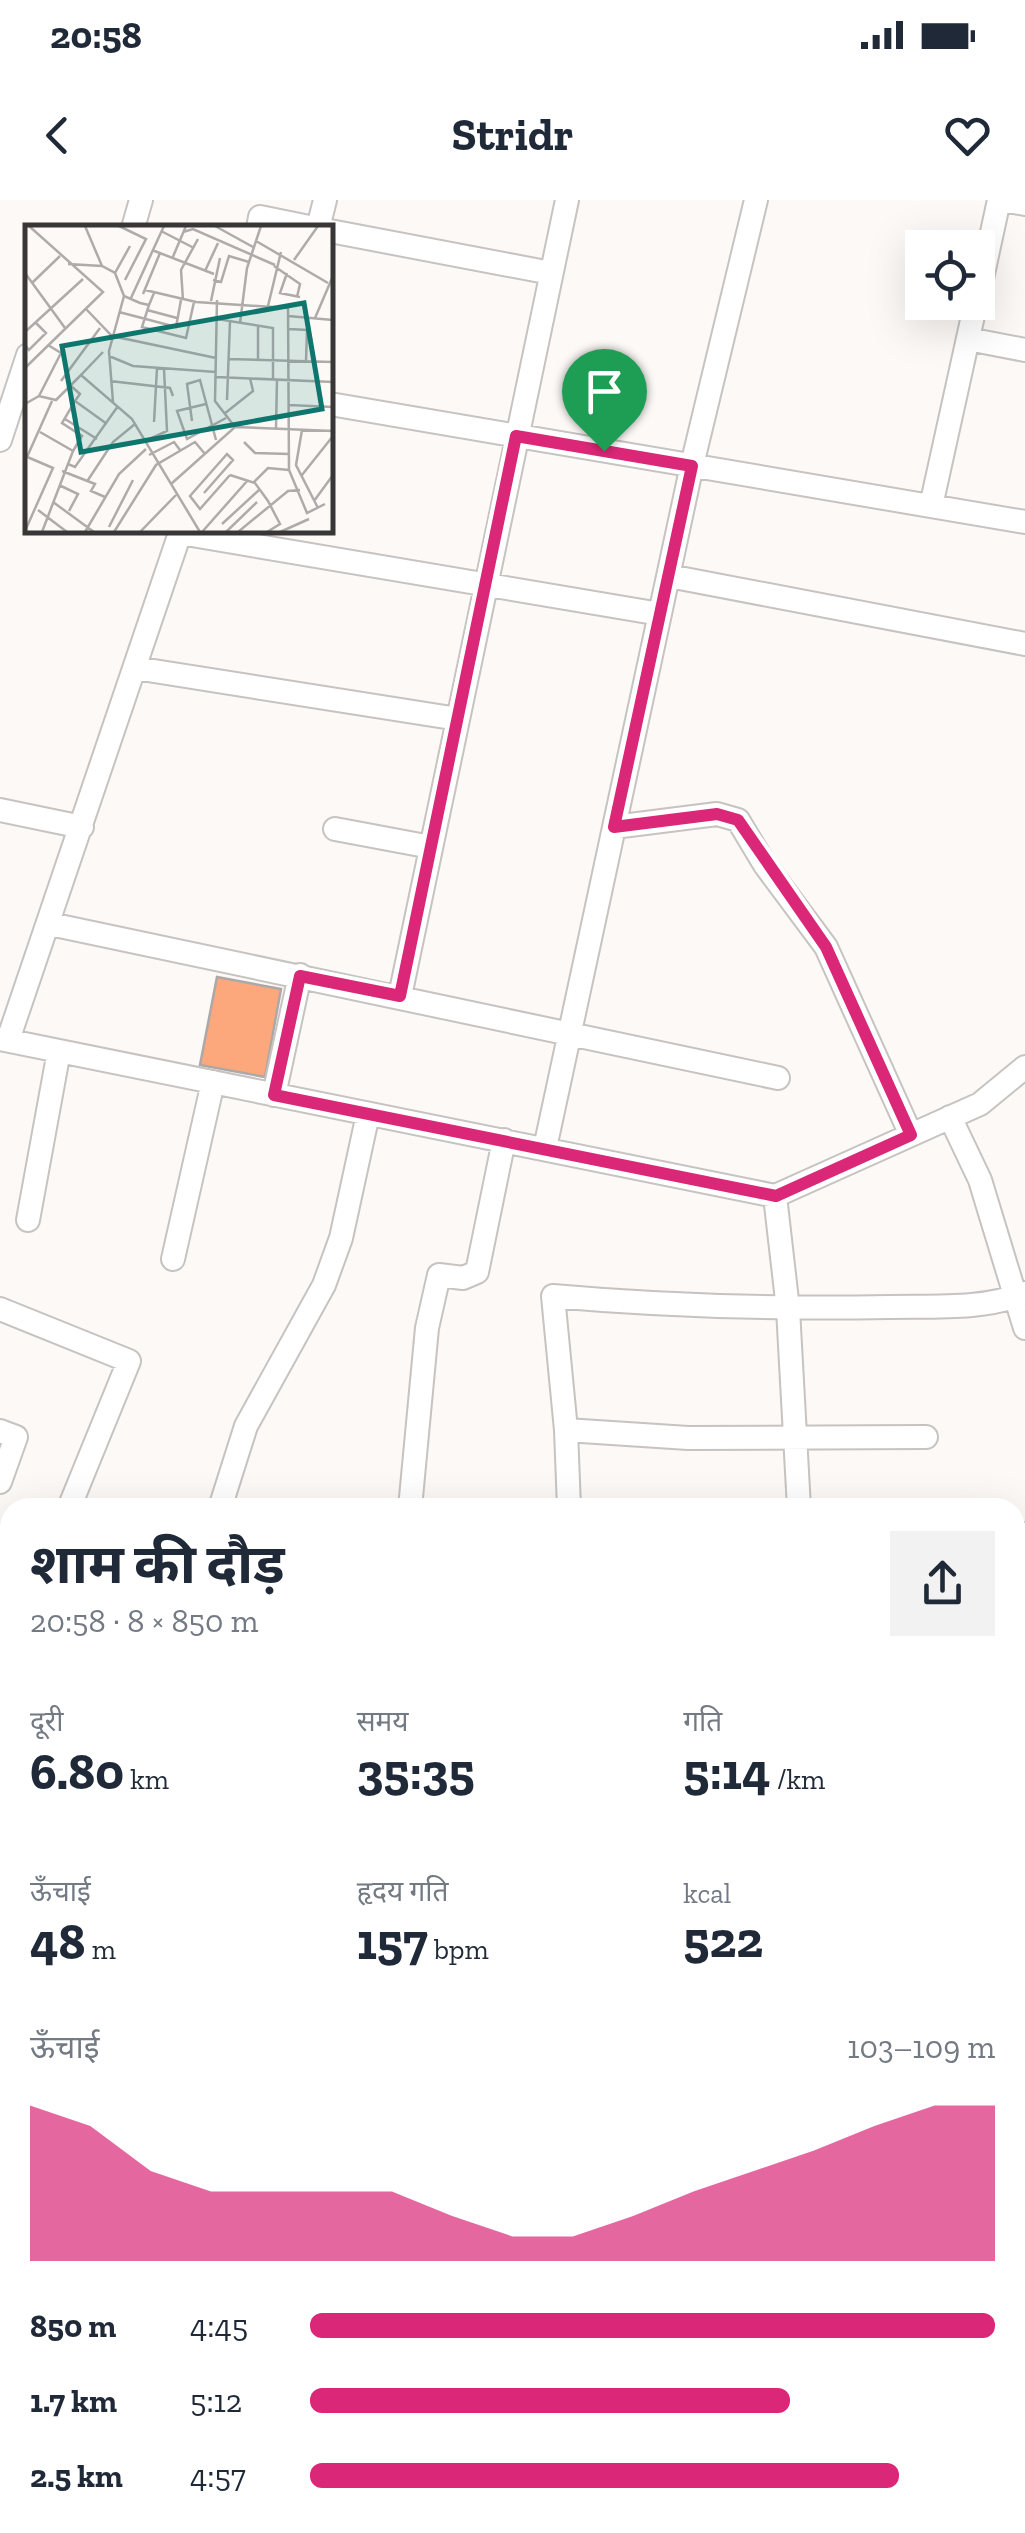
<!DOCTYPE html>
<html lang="hi">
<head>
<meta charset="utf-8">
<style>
  body { margin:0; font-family:"Zilla Slab","Noto Sans Devanagari",serif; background:#f2f2f3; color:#1f2937; height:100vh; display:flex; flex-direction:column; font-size:38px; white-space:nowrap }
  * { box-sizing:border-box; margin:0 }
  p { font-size:32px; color:#747a83 }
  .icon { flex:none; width:55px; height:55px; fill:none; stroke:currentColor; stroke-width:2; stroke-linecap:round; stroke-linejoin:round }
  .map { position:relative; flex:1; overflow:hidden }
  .drawer { position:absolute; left:0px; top:1298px; width:1025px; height:1038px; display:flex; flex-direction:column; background:#fff; border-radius:30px 30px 0 0; box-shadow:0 10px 40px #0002 }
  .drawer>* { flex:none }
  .tools { position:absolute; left:905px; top:30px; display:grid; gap:20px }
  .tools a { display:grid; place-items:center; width:90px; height:90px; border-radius:0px; background:#fff; box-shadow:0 10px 40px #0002; font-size:50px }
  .pin { position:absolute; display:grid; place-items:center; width:85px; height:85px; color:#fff; margin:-102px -42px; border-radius:50% 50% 50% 0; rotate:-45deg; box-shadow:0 0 10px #0007 }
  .pin .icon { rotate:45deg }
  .round { display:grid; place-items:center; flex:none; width:105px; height:105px; border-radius:0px; background:#f2f2f3 }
  .summary { display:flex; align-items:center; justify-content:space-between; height:170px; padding:0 30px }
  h1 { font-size:55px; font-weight:700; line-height:75px }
  .metrics { display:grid; grid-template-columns:repeat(3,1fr); gap:15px; height:170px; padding:10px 30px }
  .metrics div { display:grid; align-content:center }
  .metrics b { font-size:50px; font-weight:700 }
  .metrics small { font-size:28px; font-weight:400 }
  .metrics p { font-size:28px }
  .chart { height:280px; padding:20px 30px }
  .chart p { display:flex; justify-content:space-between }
  .chart svg { width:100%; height:180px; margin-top:10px; fill:#db2777; opacity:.7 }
  ul { padding:0 30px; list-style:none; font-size:32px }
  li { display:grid; grid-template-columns:160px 120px 1fr; align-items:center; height:75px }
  li i { height:25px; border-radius:12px; background:#db2777 }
  .status { display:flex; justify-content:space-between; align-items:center; height:70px; padding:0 50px; background:#fff; direction:ltr }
  .status svg { height:28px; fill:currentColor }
  header { display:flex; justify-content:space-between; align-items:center; height:130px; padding:0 30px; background:#fff; font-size:45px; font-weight:700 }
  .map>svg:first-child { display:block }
</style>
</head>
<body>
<div class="status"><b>20:58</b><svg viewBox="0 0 49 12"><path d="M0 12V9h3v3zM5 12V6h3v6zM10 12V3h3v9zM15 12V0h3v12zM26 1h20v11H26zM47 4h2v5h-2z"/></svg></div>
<header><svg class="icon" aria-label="back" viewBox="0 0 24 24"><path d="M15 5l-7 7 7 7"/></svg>Stridr<svg class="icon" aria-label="heart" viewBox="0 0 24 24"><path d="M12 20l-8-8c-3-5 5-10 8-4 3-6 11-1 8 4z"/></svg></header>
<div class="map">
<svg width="1025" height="2333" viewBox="0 0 1025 2333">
  <rect width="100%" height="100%" fill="#fcf9f7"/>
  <!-- building -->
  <path fill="#fca87c" stroke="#aba8a7" stroke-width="2.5" d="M217,777l64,12 -16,88 -65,-12z
    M10,1810v33l-10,-5z"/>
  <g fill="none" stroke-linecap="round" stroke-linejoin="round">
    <defs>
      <path id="minor" d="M1003,0l22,4
        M133,28l8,-28
        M258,28l2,-11 54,11
        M318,28l7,-28
        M330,31l221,42
        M978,97l21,-97
        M968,139l57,11
        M330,204l695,118
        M0,240l28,-85
        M931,306l45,-204
        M669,376l356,68
        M135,468l323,51
        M0,610l82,17
        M614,627l103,-13 21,6 27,45 61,82 85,188
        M335,629l96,18
        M50,724l728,154
        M400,796l167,-796
        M0,839l775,157 205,-92 45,-37
        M8,840l172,-507 480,81
        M274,895l26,-120
        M950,917l30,63 45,148
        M545,948l147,-683 64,-265
        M775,996l13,113 11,199
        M28,1020l31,-169
        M173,1059l40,-177
        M0,1109l129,52 -60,147
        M566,1230l3,78
        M0,1231l16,6 -16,45
        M926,1237l-238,1 -122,-8 -13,-134c112,10 223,13 336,11 44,-1 95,3 136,-14
        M220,1308l26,-82 78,-141 17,-47 27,-124
        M410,1308l17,-180 12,-53 24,3 14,-6 27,-132
        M1015,1336l10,-2
        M0,1465l10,-23
        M0,1580l10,5
        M1015,1590l10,59
        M0,1818l10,-23
        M0,1857l10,5
        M0,2042l10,9
        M1015,2050l10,10
        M1015,2302l10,8
        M259,2325l8,8
        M574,2325l10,8
        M912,2325l10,8
        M538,2333l7,-8
        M774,2333l7,-8
        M847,2333l7,-8"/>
      <path id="tertiary" d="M1015,1742l10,-2
        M404,2325l6,8"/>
    </defs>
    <!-- minor casing -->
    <use href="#minor" stroke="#c6c3c1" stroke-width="26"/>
    <!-- tertiary casing -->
    <use href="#tertiary" stroke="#c6c3c1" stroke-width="31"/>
    <!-- minor -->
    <use href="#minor" stroke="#fff" stroke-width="22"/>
    <!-- tertiary -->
    <use href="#tertiary" stroke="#fff" stroke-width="28"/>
  </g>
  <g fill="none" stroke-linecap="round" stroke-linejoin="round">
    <defs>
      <path id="route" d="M516,236l176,30 -78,361 103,-13 21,6 88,127 85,188 -135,61 -502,-101 26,-119 100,20z"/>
    </defs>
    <!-- route casing -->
    <use href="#route" stroke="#fff" stroke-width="20"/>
    <!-- route -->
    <use href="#route" stroke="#db2777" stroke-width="12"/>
  </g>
  <!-- overview -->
  <g transform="translate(25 25)">
    <rect width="308" height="308" fill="#fcf9f7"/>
    <path fill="none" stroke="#aeabaa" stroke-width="2.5" d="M60,1l17,40M94,1l27,13 -21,41M190,1l38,21M136,6l33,17M158,7l10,-3 82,36M231,16l72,42M127,25l62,24M147,34l14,-33M269,35l24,-34M43,39l34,2 13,7 9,23 16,7 9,2 5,-12M249,41l26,18 -3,13M180,46l13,-28M0,48l40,55M90,48l15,-27M262,48l-7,20 20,4M188,55l8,2 8,-26 20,6M8,57l27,-26M120,65l51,12 92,6 1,162 18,43 18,-9M118,69l17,-41M106,73l33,-72M158,75l-2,-30 17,-31M192,75l-2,101 20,26M186,76l9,-43M124,80l-7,22 44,11 8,-36M243,81l13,-54M61,84l26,27 104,22M122,85l30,8M94,87l57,15 5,-27M263,91l45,4M290,93l18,-42M192,94l56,9v51M215,98l7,-55 14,-42M233,101v34M264,104l18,1 -1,31M0,107l58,-53M0,120l4,5 17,-17 -10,-10M84,131l24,10 83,6M204,134l104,3M0,143l78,-76 -74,-66M56,150l22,-23M191,152l117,5M36,156l39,-53M85,156l60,7 3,8M46,161l9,8 -5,7 32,23M14,171l22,-43 -13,-8M202,175l3,-79M88,177l-4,-51 15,-55M0,179l14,-8 17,4 25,-25 51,44 68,113M181,179l-29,7 10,28 39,-21M264,180l44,2M199,189l29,-23 -3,-13M40,194l32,20M167,196l-5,-37 13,-4 16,60M129,197l3,-54M251,203l1,-49M277,205l-6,35 22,43M15,207l33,19 -5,13 7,3 43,-61M118,217l24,-11 -3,-62M219,217l11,11 34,1M48,226l9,-15 -20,-13 13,-22M124,230l25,-13 6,8M0,231l28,12 -28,63M2,232l25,-56M37,246l33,13 -4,7 14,6M205,250l25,8 13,18 12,23 -13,8M277,250l31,-39M63,255l25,-38 22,-18M228,258l15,-15 21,2M146,259l64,-57 98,4M34,260l19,9 -9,17M179,268l29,-33 -6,-6 -37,42 10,13 30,-34M289,276l19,-26M28,277l41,30M13,285l29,22M197,299l37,-34M84,302l24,-47M17,307l26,-68M60,307l34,-58 27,-25M89,307l42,-67 39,-23 10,12M115,307l36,-37M177,307l46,-52M201,307l31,-30M213,307l50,-41 12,-1M255,307l29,-13"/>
    <path fill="#0f766e" fill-opacity="0.15" stroke="#0f766e" stroke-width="5" d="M279,78l18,106 -241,43 -19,-106z"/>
    <rect width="308" height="308" fill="none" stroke="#383636" stroke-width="5"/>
  </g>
</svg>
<div class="tools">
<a><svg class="icon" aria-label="locate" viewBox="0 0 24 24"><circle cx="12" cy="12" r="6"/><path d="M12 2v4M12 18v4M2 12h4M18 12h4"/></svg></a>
</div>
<div class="pin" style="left:604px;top:251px;background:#1e9e55"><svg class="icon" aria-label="arrive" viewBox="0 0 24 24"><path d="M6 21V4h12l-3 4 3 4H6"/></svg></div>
<section class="drawer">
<div class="summary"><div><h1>शाम की दौड़</h1><p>20:58 · 8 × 850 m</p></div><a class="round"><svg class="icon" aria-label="share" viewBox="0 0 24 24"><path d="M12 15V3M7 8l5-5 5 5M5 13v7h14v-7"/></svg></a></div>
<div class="metrics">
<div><p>दूरी</p><b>6.80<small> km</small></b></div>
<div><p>समय</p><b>35:35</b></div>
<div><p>गति</p><b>5:14<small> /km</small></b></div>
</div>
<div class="metrics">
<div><p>ऊँचाई</p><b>48<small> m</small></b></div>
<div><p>हृदय गति</p><b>157<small> bpm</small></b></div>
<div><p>kcal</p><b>522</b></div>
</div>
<div class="chart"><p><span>ऊँचाई</span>103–109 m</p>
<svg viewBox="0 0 160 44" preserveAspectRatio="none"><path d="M0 44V6L10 11L20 22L30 27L40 27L50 27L60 27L70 33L80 38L90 38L100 33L110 27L120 22L130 17L140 11L150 6L160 6V44z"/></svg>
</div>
<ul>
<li><b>850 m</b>4:45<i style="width:100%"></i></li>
<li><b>1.7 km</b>5:12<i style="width:70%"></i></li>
<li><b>2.5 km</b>4:57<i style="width:86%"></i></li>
</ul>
</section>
</div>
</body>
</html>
